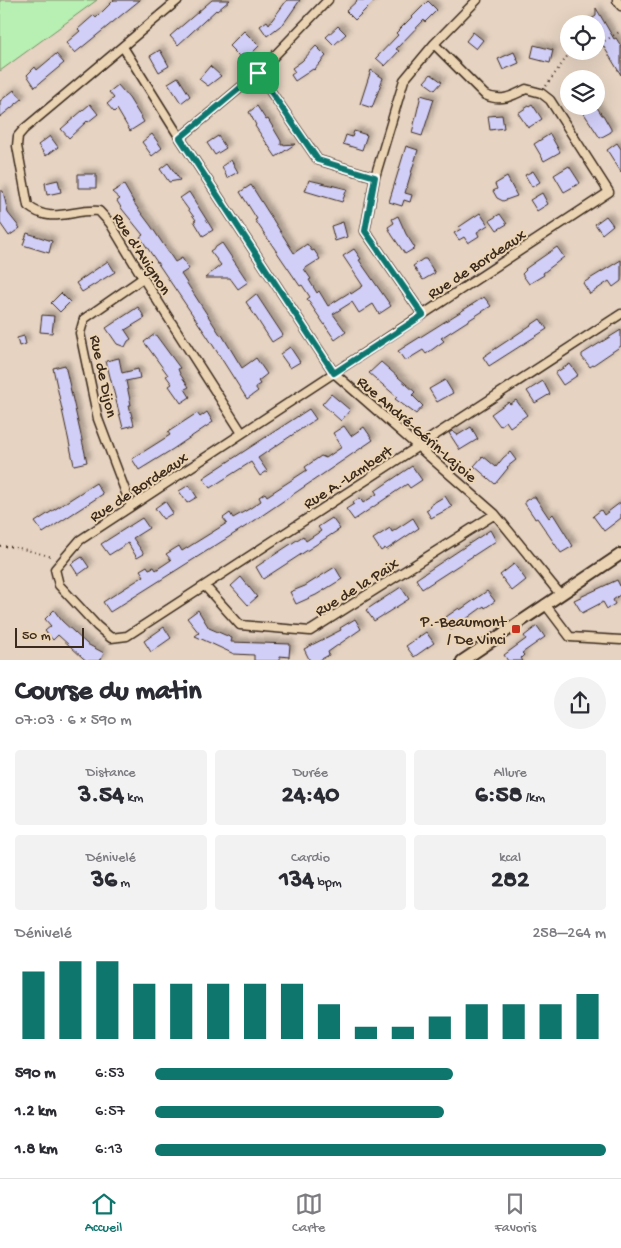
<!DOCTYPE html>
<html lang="fr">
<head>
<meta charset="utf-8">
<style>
  body { margin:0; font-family:"Gochi Hand",sans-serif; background:#f2f2f3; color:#2b2b33; height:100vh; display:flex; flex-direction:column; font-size:19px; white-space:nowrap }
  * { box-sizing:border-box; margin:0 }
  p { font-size:16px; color:#7c7c81 }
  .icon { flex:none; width:28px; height:28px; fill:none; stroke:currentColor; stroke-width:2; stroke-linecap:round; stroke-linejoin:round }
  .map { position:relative; height:660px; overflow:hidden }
  .sheet { display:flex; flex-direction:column; background:#fff; flex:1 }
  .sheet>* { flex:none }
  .fabs { position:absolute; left:560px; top:15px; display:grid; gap:10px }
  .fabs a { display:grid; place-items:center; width:45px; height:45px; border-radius:50%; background:#fff; box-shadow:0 5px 20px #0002; font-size:25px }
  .scale { position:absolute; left:15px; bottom:12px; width:69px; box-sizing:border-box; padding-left:5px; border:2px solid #3b2a1e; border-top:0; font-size:14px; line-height:18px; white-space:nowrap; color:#3b2a1e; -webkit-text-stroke:4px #ebd4b4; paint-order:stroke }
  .pin { position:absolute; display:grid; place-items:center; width:42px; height:42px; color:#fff; margin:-21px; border-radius:10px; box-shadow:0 2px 8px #0006 }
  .round { display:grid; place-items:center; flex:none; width:52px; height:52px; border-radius:26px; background:#f2f2f3 }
  .summary { display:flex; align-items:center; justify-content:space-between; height:85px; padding:0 15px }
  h1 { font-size:28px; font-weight:700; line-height:38px }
  .figures { display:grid; grid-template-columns:repeat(3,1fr); gap:8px; height:85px; padding:5px 15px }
  .figures div { display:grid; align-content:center; border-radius:5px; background:#f2f2f3; text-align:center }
  .figures b { font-size:25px; font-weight:700 }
  .figures small { font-size:14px; font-weight:400 }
  .figures p { font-size:14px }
  .chart { height:140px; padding:10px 15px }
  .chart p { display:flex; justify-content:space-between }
  .chart svg { width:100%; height:90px; margin-top:5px; stroke:#0f766e; stroke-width:6 }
  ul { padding:0 15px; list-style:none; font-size:16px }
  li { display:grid; grid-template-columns:80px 60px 1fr; align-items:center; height:38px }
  li i { height:12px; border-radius:6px; background:#0f766e }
  .tab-bar { display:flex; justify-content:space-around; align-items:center; height:70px; border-top:1px solid #e1e1e2; background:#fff; font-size:14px; color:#7c7c81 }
  .tab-bar a { display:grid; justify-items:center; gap:2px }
  .tab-bar .current { color:#0f766e }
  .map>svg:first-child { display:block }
</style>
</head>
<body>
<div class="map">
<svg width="621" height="661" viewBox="0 0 621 661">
  <defs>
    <filter id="shadow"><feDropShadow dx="4" dy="-4" stdDeviation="2.5" flood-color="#0004"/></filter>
  </defs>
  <rect width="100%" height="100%" fill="#e6d3c2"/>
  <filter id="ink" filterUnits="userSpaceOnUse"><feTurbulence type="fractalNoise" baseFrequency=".02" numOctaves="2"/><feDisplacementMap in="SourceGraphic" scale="10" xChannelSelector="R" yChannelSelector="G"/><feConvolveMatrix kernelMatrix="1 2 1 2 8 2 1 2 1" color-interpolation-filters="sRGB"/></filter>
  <g filter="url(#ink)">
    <!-- green -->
    <path fill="#b8efb2" stroke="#7a8c68" d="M0,0h97l-97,71z"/>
    <!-- building -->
    <path fill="#d1cff8" stroke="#3b2a1e" filter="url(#shadow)" d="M114,0h26l-65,53 -9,-10 14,-12 -2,-2 16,-14 2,3z
      M212,0h18l-13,11 -1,-1 -38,35 -8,-9z
      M287,0h13l-16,23 -17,13 -7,-10 7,-5 2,3z
      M358,0h17l-20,20 -9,-9z
      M428,1l9,9 -12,12 -1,-2 -28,29 3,2 -14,15 -9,-8 22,-23 -2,-2z
      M596,8l18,31 2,-1 5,8v29l-25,-41v-10h-12l12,-8z
      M338,26l8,8 -12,11 -8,-8z
      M244,31l15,15 -15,15 -15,-15z
      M473,32l10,8 -7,9 -10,-8z
      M534,45l19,5 -3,13 -19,-5z
      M316,46l10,10 -12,14 -1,-1 -18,12 -4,-6 4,-3 -3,-4 10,-7z
      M160,50l9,16 -10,6 -9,-16z
      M514,52l5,11 -16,7 -5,-11z
      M56,54l8,9 -29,24 -8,-12 8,-8 2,3z
      M210,66l11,10 -13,10 -9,-7z
      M371,70l12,8 -11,30 -12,-4z
      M431,74l11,8 -7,8 -11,-8z
      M178,77l12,19 -9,7 -13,-20z
      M118,85l11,13 15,24 -14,9 -13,-22 -3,3 -7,-8 7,-6 -5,-6z
      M14,90l8,9 -22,18v-16z
      M421,95l13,4 -12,37 -10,-3z
      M90,104l8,10 -10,8 -1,-1 -18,17 -8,-9z
      M532,104l10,15 -14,9 -10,-15z
      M257,106l9,14 2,-1 13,22v4l14,-1 -19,13 -21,-31 1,-1 -7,-13z
      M579,106h17l6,9h1l8,14v3l-11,6z
      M502,115l2,13 -14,2 -2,-14z
      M354,131l13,4 -5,15 -19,-6 3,-9 6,2z
      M152,134l10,14 -10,8 -10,-14z
      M550,134l10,18 -16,9 -10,-17z
      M50,136l8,11 -12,9 -8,-11z
      M218,136l8,12 -11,7 -8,-12z
      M617,143l4,6v23l-14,-22z
      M406,146l12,4 -13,43 7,2 -2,7 -6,-2 -2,6 -13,-4z
      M231,160l7,12 -11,6 -5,-12z
      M168,163l12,17 -11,2 -9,-13z
      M569,166l11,17 -16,9 -10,-17z
      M533,171l7,11 -8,5 -7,-12z
      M78,174h18v14h-18z
      M507,177l10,19 -14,5 -6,-3 -4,-7 4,-2 -2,-5z
      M58,180l3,12 -14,3 -2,-12z
      M309,180l38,9 -5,13 -37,-11z
      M124,185l12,21 15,20 24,36 7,-4 7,11 -8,5 40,62 1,-1 20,33 14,-10 11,16 -9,7 2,3 -5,3 3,4 -11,8 -40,-63 -67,-99 3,-2 -21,-26 -5,-8 3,-2 -8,-7z
      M251,185l43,68 13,-9 5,7 2,-1 6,9 -16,10 7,10 -2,1 8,13 2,-2 9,15 22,-14 1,2 12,-8 -20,-30 11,-7 7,10 -2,1 32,46 -12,8 -6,-10 -14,9 -7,-11 -19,12 13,18 -11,8 -28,-41 3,-2 -8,-12 -2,1 -45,-66 2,-1 -17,-27z
      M0,191h3l5,22 12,15 -11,8 -9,-13z
      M189,192l24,38 -10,6 -9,-15 2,-1 -16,-22z
      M542,193l6,11 -11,7 -7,-11z
      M480,213l8,12 -11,7 2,4 -11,7 -4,-6 -5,3 -5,-7 7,-4 -2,-2z
      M500,214l7,10 -10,6 -7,-10z
      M398,216l8,18 9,14 -10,6 -13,-19 -4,-8 6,-4 -2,-4z
      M606,216l7,9 -11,9 -7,-10z
      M343,222l4,15 -12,4 -4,-15z
      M27,233l25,8 -3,12 -26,-8z
      M222,243l26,39 -10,7 -8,-11h-25l16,-13 -11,-14z
      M557,247l7,10 -21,16 1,2 -15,9 -7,-10 4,-4 -1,-1z
      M423,259h3l9,14 -12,7 -10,-14z
      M621,260v21l-8,6 -4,-6 -19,13 -7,-11z
      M108,261l7,11 -33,20 -6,-9z
      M61,293l9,9 -10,10 -9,-9z
      M256,294l27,41 -11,7 -26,-40z
      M484,297l7,9 -50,32 3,3 -18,13 -3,-4 -18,11 -7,-10z
      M138,307l7,11 -20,12 6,9 -3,2 -3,6 -8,-3 -11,-16z
      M42,315l12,1 -2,17 -12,-1z
      M540,319l7,10 -58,37 -6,-9z
      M621,330v16l-31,21 -8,-10v-3z
      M155,334l25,34 -2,1 2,5 9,13 -4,2 5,8 -9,6 -12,-17 3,-2 -6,-8 2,-1 -24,-33z
      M24,336l2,8 -7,2 -2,-8z
      M290,347l10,15 -10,6 -10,-14z
      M119,358l3,15 16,-4 2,9 -14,3 5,24h-2l5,20 -11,3 -17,-67z
      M381,362l34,30 -3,3 11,11 -7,8 -21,-15 2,-2 -28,-24z
      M570,364l8,11 -15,10 -8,-12z
      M65,365l22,97 -13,3 -21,-97z
      M445,380l8,13 -16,9 -8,-13z
      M543,381l7,13 -15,9 -8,-12z
      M331,394l19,16 -9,11 -19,-17z
      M516,400l11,15 -17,12 -4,-6 -6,5 -9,-12 17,-12 2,2z
      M309,409l7,10 -58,39 9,13 -7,5 -9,-14 -41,26 -7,-10z
      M207,412l6,10 -40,27 -34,21 -7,-11 38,-24 -2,-3 29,-19 3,4z
      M344,426l7,10 13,-9 9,13 -125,85 -138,87 -7,-10 41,-26 -4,-6 7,-4 2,3 5,-2 2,3 15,-10 -5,-6 13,-8 3,5 45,-28 -4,-5 7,-5 3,5 16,-9 12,-8 -2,-4 6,-4 2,3 40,-26 -2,-3 16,-11 5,2 16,-11 -9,-14z
      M471,427l7,12 -18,11 -11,-17 3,-2 6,4z
      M510,452l6,8 -9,7 1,1 -13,16 -21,-18 9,-10 13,11 7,-9z
      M412,466l10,14 -12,8 -3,-4 -53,36 -8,-11 8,-5 -1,-2 7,-4 3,5 14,-9 -2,-3z
      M96,483l7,11 -60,39 -8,-11z
      M189,485l8,12 -10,6 -8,-12z
      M445,496l7,11 -21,11 -5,-8 5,-3 -1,-2z
      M532,497h3l14,21 4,-4 20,32 -12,7 -24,-35 -2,1 -1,-2 -9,-13v-3z
      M165,501l8,12 -10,6 -8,-11z
      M621,502v16l-17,13 -11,-15 8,-6 3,5z
      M142,518l7,10 -16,10 11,16 -7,4 -9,-15 -19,12 -8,-11z
      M332,518l8,11 -77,50 -7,-12 47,-31 3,5 15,-10 -3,-4z
      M413,518l6,10 -33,22 -1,-2 -4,3 -8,-12 17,-11 2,4z
      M490,530l6,11 -74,48 -6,-10z
      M82,557l7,10 -11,8 -7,-11z
      M514,564l12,16 -14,11 -12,-16z
      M335,567l7,12 -26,16 -20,9 -6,-12 15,-6z
      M241,577l16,20 -9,8 -17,-19z
      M617,580l4,8v6l-8,6 2,4 -8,5 -4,-7 -21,11 -8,-13z
      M401,587l8,12 -35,22 -8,-11z
      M487,591l8,10 -10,7 -1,-2 -33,24 -8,-11 16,-11 1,2z
      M54,610l8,11 25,23 17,9 -4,8h-13l-4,-3 -25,-23 -5,5 -8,-9 6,-5 -6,-7z
      M198,610l11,18 23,10 -1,4 59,2 -1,13 -9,-1v5h-26v-6l-20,-1 -39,-18 4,-3 -12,-15z
      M355,619l6,10 -33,23 1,3 -11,6h-8l-6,-12 37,-19 -1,-2z
      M537,626l8,11 -23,16 2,2 -3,3 2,3h-15l-4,-6 22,-16 -2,-3z
      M164,627l7,11 -20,14 -7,-11z
      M426,632l8,11 -20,14 -8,-11z"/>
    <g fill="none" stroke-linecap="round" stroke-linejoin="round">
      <defs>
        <path id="street" d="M178,0l-154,129 -6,7 -1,10 11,60c24,19 43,3 71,5l11,12 33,55 99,155
          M617,0l4,6
          M434,44l51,51c16,7 26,2 41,-6l15,4 9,7 59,92 -529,348 -25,29 4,16 38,41 14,12 16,-2 494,-322
          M123,47l57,91 154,235 161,141 65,80
          M258,73l60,87 57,17
          M180,138l78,-65 70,-73
          M423,315l-58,-84 10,-54 29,-97 30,-36 43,-44
          M131,506l-33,-87 -18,-86 4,-14 59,-41
          M205,586l35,39 70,6 185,-117
          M545,604l25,33 51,3"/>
        <path id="secondary" d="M462,661l159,-107"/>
      </defs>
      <!-- street casing -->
      <use href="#street" stroke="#3b2a1e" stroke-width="11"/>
      <!-- secondary casing -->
      <use href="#secondary" stroke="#3b2a1e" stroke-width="14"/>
      <!-- path -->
      <path stroke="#3b2a1e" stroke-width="2" stroke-dasharray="1 4" stroke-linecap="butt" d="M596,46l25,-15
        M546,86l25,-35
        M0,546l15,1 38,10"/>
      <!-- street -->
      <use href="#street" stroke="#ebd4b4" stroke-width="8"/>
      <!-- secondary -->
      <use href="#secondary" stroke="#ebd4b4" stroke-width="10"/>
    </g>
  </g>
  <g fill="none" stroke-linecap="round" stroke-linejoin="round" filter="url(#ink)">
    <defs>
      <path id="route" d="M258,73l60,87 57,17 -10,54 58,84 -89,58 -154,-235z"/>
    </defs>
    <!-- route casing -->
    <use href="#route" stroke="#fff" stroke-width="10"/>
    <!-- route -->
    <use href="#route" stroke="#0f766e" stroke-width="6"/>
  </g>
  <!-- markers -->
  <rect fill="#c8321e" stroke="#ebd4b4" stroke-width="2" x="511" y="624" width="10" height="10" rx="2.5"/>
  <g text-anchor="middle" stroke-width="4" stroke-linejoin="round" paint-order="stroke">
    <!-- street labels -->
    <g font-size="16" fill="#3b2a1e" stroke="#ebd4b4">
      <text transform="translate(143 253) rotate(57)" y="6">Rue d'Avignon</text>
      <text transform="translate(476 263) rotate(-33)" y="6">Rue de Bordeaux</text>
      <text transform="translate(105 376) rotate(78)" y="6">Rue de Dijon</text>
      <text transform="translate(418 428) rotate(41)" y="6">Rue André-Gérin-Lajoie</text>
      <text transform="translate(347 476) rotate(-33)" y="6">Rue A.-Lambert</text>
      <text transform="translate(138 486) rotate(-33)" y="6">Rue de Bordeaux</text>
      <text transform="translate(356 586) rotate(-32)" y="6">Rue de la Paix</text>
    </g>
    <!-- poi labels -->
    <g font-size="16" fill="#3b2a1e" stroke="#ebd4b4" text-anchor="end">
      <text x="506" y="626">P.-Beaumont<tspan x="506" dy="18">/ De Vinci</tspan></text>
    </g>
  </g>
</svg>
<div class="fabs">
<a><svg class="icon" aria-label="locate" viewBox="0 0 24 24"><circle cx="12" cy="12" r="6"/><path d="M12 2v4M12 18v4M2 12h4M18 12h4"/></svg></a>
<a><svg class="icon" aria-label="layers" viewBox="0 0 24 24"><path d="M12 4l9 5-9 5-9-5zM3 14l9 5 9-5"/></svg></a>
</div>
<div class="scale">50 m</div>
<div class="pin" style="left:258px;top:73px;background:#1e9e55"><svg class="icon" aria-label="arrive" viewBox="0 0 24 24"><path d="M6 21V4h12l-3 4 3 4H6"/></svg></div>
</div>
<section class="sheet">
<div class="summary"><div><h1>Course du matin</h1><p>07:03 · 6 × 590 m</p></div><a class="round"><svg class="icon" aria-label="share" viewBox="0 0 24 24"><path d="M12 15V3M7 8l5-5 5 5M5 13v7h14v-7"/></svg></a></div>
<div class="figures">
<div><p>Distance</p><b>3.54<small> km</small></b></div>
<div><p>Durée</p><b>24:40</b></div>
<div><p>Allure</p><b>6:58<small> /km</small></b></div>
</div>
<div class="figures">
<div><p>Dénivelé</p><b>36<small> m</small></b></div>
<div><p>Cardio</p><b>134<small> bpm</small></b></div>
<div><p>kcal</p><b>282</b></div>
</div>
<div class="chart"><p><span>Dénivelé</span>258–264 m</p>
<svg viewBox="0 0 160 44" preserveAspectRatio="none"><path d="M5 44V11M15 44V6M25 44V6M35 44V17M45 44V17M55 44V17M65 44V17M75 44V17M85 44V27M95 44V38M105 44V38M115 44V33M125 44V27M135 44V27M145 44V27M155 44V22"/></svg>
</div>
<ul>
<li><b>590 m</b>6:53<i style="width:66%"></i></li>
<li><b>1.2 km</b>6:57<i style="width:64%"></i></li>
<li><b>1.8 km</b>6:13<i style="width:100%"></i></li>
</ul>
</section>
<nav class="tab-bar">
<a class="current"><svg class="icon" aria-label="home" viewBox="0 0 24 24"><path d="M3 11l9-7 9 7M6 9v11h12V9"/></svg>Accueil</a>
<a><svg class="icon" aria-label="map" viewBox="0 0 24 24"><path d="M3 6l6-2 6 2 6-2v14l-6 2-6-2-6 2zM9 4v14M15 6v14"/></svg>Carte</a>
<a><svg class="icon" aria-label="saved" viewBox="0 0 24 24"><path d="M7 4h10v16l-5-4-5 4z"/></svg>Favoris</a>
</nav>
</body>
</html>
